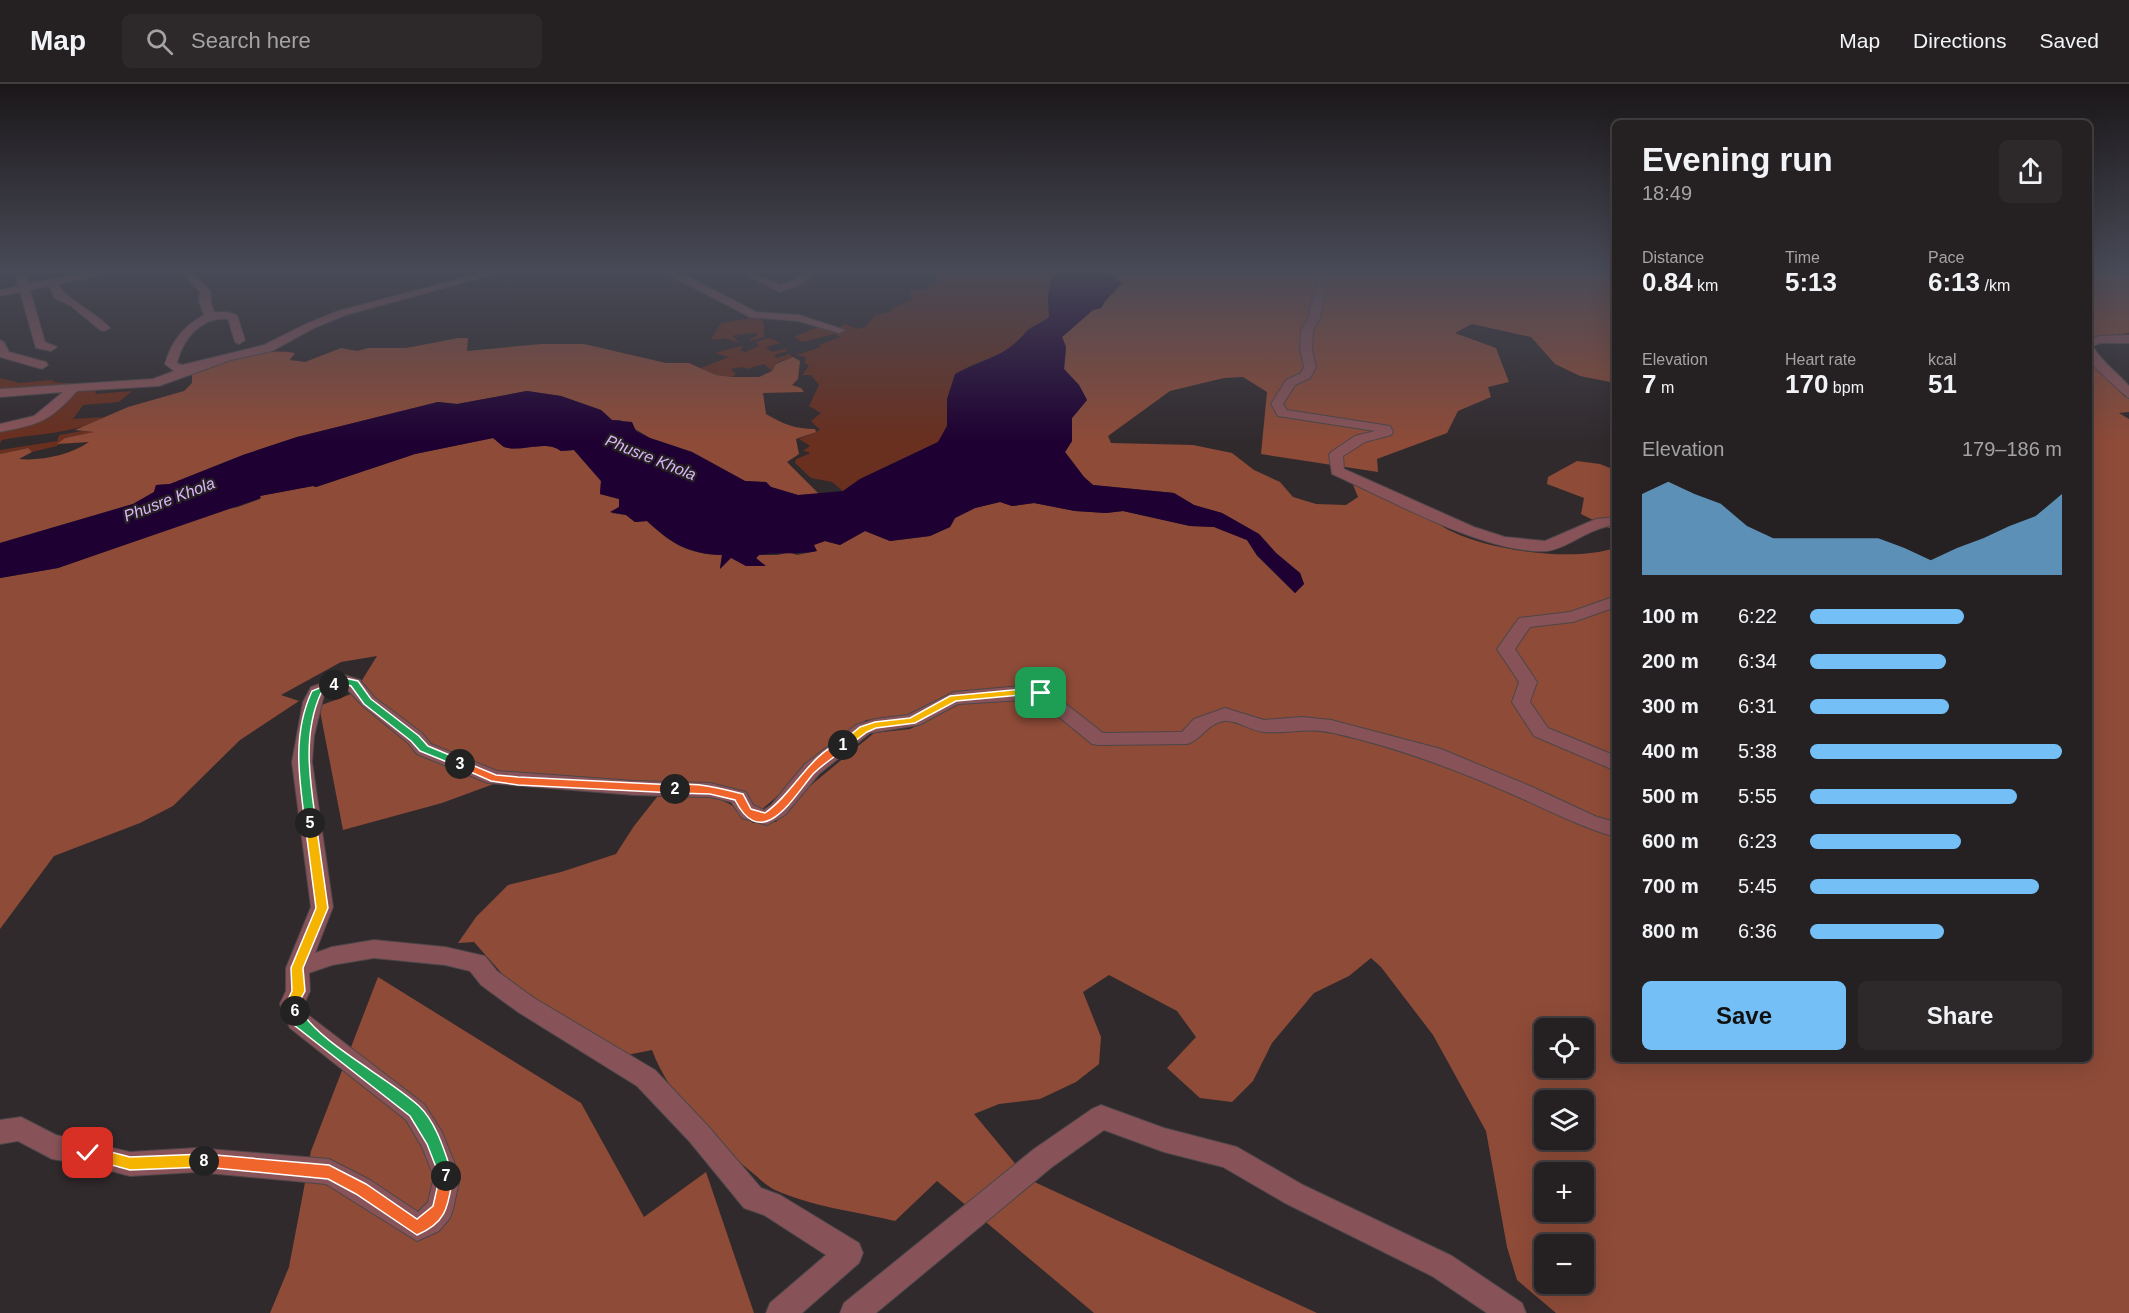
<!DOCTYPE html>
<html lang="en">
<head>
<meta charset="utf-8">
<style>
  body { margin:0; font-family:Arial,sans-serif; background:#2d282a; color:#f1f3f6; height:100vh; display:flex; flex-direction:column; font-size:22px; white-space:nowrap }
  * { box-sizing:border-box; margin:0 }
  p { font-size:20px; color:#a3a3a5 }
  .icon { flex:none; width:33px; height:33px; fill:none; stroke:currentColor; stroke-width:2; stroke-linecap:round; stroke-linejoin:round }
  .map { position:relative; flex:1; overflow:hidden }
  .panel { position:absolute; left:1612px; top:36px; width:480px; height:942px; display:flex; flex-direction:column; background:#252022; border-radius:9px; box-shadow:0 6px 24px #0002,0 0 0 2px #423e40 }
  .panel>* { flex:none }
  .controls { position:absolute; left:1534px; top:934px; display:grid; gap:12px }
  .controls a { display:grid; place-items:center; width:60px; height:60px; border-radius:9px; background:#252022; box-shadow:0 6px 24px #0002,0 0 0 2px #423e40; font-size:30px }
  .pin { position:absolute; display:grid; place-items:center; width:51px; height:51px; color:#fff; margin:-26px; border-radius:12px; box-shadow:0 3px 9px #0006 }
  .km { position:absolute; width:30px; height:30px; margin:-15px; border-radius:50%; background:#222; color:#fff; font-size:16px; line-height:30px; text-align:center }
  .round { display:grid; place-items:center; flex:none; width:63px; height:63px; border-radius:9px; background:#2d282a }
  .overview { display:flex; align-items:center; justify-content:space-between; height:102px; padding:0 30px }
  h1 { font-size:33px; font-weight:700; line-height:45px }
  .figures { display:grid; grid-template-columns:repeat(3,1fr); gap:9px; height:102px; padding:6px 30px }
  .figures div { display:grid; align-content:center }
  .figures b { font-size:26px; font-weight:700 }
  .figures small { font-size:16px; font-weight:400 }
  .figures p { font-size:16px }
  .chart { height:168px; padding:12px 30px }
  .chart p { display:flex; justify-content:space-between }
  .chart svg { width:100%; height:108px; margin-top:6px; fill:#74c0f6; opacity:.7 }
  .cta { display:flex; gap:12px; margin-top:auto; padding:12px 30px }
  .cta a { flex:1; height:69px; border-radius:9px; background:#74c0f6; color:#111; font-size:24px; font-weight:700; line-height:69px; text-align:center }
  .cta a+a { background:#2d282a; color:#f1f3f6 }
  ul { padding:0 30px; list-style:none; font-size:20px }
  li { display:grid; grid-template-columns:96px 72px 1fr; align-items:center; height:45px }
  li i { height:15px; border-radius:8px; background:#74c0f6 }
  header { display:flex; align-items:center; gap:36px; box-sizing:border-box; height:84px; padding:0 30px; background:#252022; border-bottom:2px solid #423e40 }
  header strong { font-size:28px }
  nav { display:flex; gap:33px; margin-inline-start:auto; font-size:21px }
  .search { width:420px; height:54px; background:#2d282a; display:flex; align-items:center; gap:15px; box-sizing:border-box; padding:0 21px; border-radius:9px; color:#a3a3a5; font-size:22px }
  .map>svg:first-child { display:block }
</style>
</head>
<body>
<header>
<strong>Map</strong>
<div class="search"><svg class="icon" aria-label="search" viewBox="0 0 24 24"><circle cx="10" cy="10" r="6"/><path d="M15 15l6 6"/></svg>Search here</div>
<nav><a>Map</a><a>Directions</a><a>Saved</a></nav>
</header>
<div class="map">
<svg width="2129" height="1229" viewBox="0 0 2129 1229">
  <rect width="100%" height="100%" fill="#312a2d"/>
  <!-- green -->
  <path fill="#692f1f" d="M938,186h120l-6,4 -4,22 1,21 -23,14 -3,6 -15,13 -40,17 -21,59 -9,16 -78,37 -17,12 -11,-9 -21,-4 -16,-15 1,-4 13,-5v-2l-6,-1 7,-5 -11,-7 21,-9 -9,-9 10,-8 -12,-7 10,-21 -8,-10h-9l7,-9 -4,-3v-6l-9,-2 25,-8 -2,-2 21,-8 -5,-3 -33,8 -8,-5 26,-11 18,2 7,-4 12,5 8,-2 11,-12 14,-3 5,-5 16,-7 2,-2 -4,-6 21,-4v-3l9,-2 -6,-10 -9,1z
    M760,232l4,8v13l-13,4 -2,-1 9,-5 -3,-2c-9,1 -15,1 -23,3l8,7 -16,-5 -6,2 -7,-1 10,-16c14,-3 25,-3 39,-7z
    M769,254l12,5 -15,4 6,5 14,-3 1,2 -13,4 3,3 12,-4 4,3 -17,6 -4,8 -8,-7 -17,5 -5,-2 -11,2 5,5 -4,3 -16,-2 -15,-7 28,-11 -14,-4 26,-7 2,2 -3,2 5,2 14,-6 -3,-4z
    M0,294l20,5 31,-3h3l-2,2 35,3 -87,6z
    M98,304l-3,6 37,-3 -13,11 -36,3 -10,14 31,-2c-31,18 -68,16 -102,23l-2,3v-14l25,-3 53,-36z
    M82,347l15,1 -32,6 -8,8 -25,6 -5,-4 -27,6v-4l57,-9 2,-6z"/>
  <!-- forest -->
  <path fill="#8e4b38" fill-rule="evenodd" d="M1102,186h513v113l-35,-7 -25,-12 -24,-27 -59,-13 -17,9 41,15 13,34 -21,5 3,10 -33,14 -11,22 -70,26 1,13 -117,-18 6,-62 -24,-15 -19,1 -54,13 -62,45 3,7 82,2 39,8 22,17 26,12 13,15 23,7 30,1 12,-8 -5,-12c16,5 34,8 49,15 18,8 33,24 51,32 40,19 120,30 162,16l1,511h474v-700l34,37 5,2v14l-10,1 10,6v894h-573l-39,-33 -10,-33 -21,-116 -53,-96 -52,-68 -10,-9 -22,18 -35,17 -42,50 -19,38 -21,21 -32,-4 -33,-30 29,-31 -19,-26 -68,-36 -26,17 18,45 -2,27 -23,18 -36,17 -41,5 -25,10 54,65 289,134h-223l-157,-132 -42,40c-41,-10 -82,-14 -120,-31 -9,-4 -18,-14 -26,-20 -39,-33 -79,-72 -97,-120l-25,5 -34,-16 -39,-23 -21,-20 -21,-11 -38,-43 -16,1 18,-26 32,-32 53,-13 55,-18 18,-28 23,-29c40,-6 68,-4 96,26l23,-1 23,-27 75,-62 36,-4 52,-26 73,-6 12,5 42,36 14,8 35,-4 43,3 15,-5 12,-14 20,-7 28,11 42,-3 22,1 23,4 90,24 116,49 40,20 2,-6 -148,-65 -121,-34h-54l-49,-10 -31,24h-88l-58,-44 -93,6 -43,22 -40,2 -106,91 -16,-17 -29,-7 -60,-4 -145,-5 -68,25 -99,27 -24,-124 35,-13 23,-37 -36,6 -60,33 18,6 -59,39 -67,66 -33,17 -86,33 -54,73v-351l58,-10 164,-58 16,-3 22,-8 -1,-3 54,-10 3,1 99,-33 78,-16c3,2 8,7 11,9 17,6 41,-8 57,4l13,-1 27,31 -1,13 19,5v8l-8,6 15,2 9,7 12,-1c25,23 40,33 75,34l-2,13 11,-11 15,9h18l-8,-8 3,-3h19l10,-3 9,3 20,-4 -4,-6 12,-4 15,4 25,-14 25,10 40,-5 20,-9 5,-9 20,-10 25,-6 12,4 22,-3 41,8 31,2 17,-2 67,15 24,1 33,13 10,16 38,37 9,-9 -4,-11 -24,-20 -17,-19 -37,-21 -28,-8 -20,-12 -81,-8 -9,-8 -19,-25 7,-11v-23l15,-18 -8,-15 -15,-16 2,-22 -4,-10 31,-27 8,-2 4,-7 17,-17 -6,-7zM1545,945h39v39h-39zM1545,1017h39v39h-39zM1545,1089h39v39h-39zM1545,1161h39v39h-39z
    M2090,186h39v63l-39,6z
    M458,254h10l-1,13 74,-7h43l82,19h23l27,12 16,2h27l13,-6 4,-7 17,-7 7,4 -2,18 -6,6 9,3 3,4 -41,1 3,21c17,10 29,15 49,15l1,3 -20,7 3,15 -12,8 32,32 -21,1 -27,-8 -5,-5 -21,-1 -53,-29 -42,-14 -30,-18h-8l-11,-10 -40,-14 -34,-5 -70,13 -19,-2 -141,35 -54,18 -73,29 -14,1 -2,7 -21,12 -133,39v-89l28,-6 4,4 -13,7c23,2 51,-4 70,-17l-32,2 8,-6 29,-6 -19,-2 53,-23 56,-16 8,-8v-10c32,-12 68,-26 103,-20l-5,7 15,2 36,-14 16,3 11,-3h38z
    M1577,377l23,3 15,6v61l-34,-17 3,-16 -37,-14 1,-7z
    M378,893l203,126 63,114 62,-45 48,141h-484l19,-46 22,-116z"/>
  <!-- water -->
  <path fill="#1e0032" d="M1058,186c23,0 47,-5 64,13l-17,18 -4,7 -8,2 -31,27 4,10 -2,22 15,16 8,15 -15,18v23l-7,11 19,25 9,8 81,8 20,12 28,8 37,21 17,19 24,20 4,11 -9,9 -38,-38 -10,-15 -33,-13 -24,-1 -67,-15 -17,2 -31,-2 -41,-8 -22,3 -12,-4 -25,6 -20,10 -5,9 -20,9 -40,5 -25,-10 -25,14 -15,-4 -11,4 3,6c-20,4 -37,1 -58,4l-3,3 10,8h-20l-15,-8 -11,11 2,-14c-34,-1 -51,-12 -75,-34l-12,1 -9,-7 -16,-3 9,-5v-8l-19,-5 1,-13 -27,-31 -13,1c-16,-12 -40,2 -57,-4 -3,-2 -8,-7 -11,-9l-78,16 -99,33 -3,-1 -53,10 1,2 -203,70 -58,10v-35l133,-39 21,-12 2,-7 14,-1 73,-29 54,-18 141,-35 19,2 70,-13 34,5 40,14 11,10 20,2 4,9 14,7 42,14 53,29 21,1 5,5 27,8 45,-4 17,-12 78,-37 9,-16v-27l8,-25c29,-16 48,-15 71,-42 5,-7 17,-8 23,-15l-1,-21 4,-22z"/>
  <g fill="none" stroke-linecap="round" stroke-linejoin="round">
    <defs>
      <path id="minor" d="M16,186h10l2,14 70,-14h18l-1,2 -57,12c8,16 38,28 52,44l-6,3 -4,-1 -29,-24 -16,-8 -6,-12 -19,4 15,52 12,5 -6,4 -15,-3 -16,-56 -20,4v-6l18,-4 -3,-11z
        M179,186h11l20,21 1,11 3,10h14l9,3 8,25 -6,4 -4,-2 -7,-23c-26,-2 -45,19 -51,44l5,2 82,-20 42,-21 32,-13 155,-41h16l-163,45 -32,13 -42,23 -41,9 -72,26 -82,5c-28,31 -37,33 -77,41v-8l34,-8 29,-24 -63,5v-8l153,-10 21,-8 -9,-7c6,-23 19,-38 39,-49l-5,-13 1,-10z
        M652,186h14l23,7 67,35 43,3 46,15 -6,3 -41,-12 -48,-4 -69,-36z
        M809,186h11l-20,15 -20,7 -36,-18 9,-2 27,13 12,-4z
        M1320,186h10l-10,48 -7,12 -1,19 4,18 -6,11 -15,7 -12,19 4,6 103,16 3,6 -2,3 -26,7 -22,14 1,13 130,58 31,10 40,4 51,-22 20,-2v8c-26,2 -49,24 -69,26 -60,4 -159,-52 -215,-77l-3,-19 2,-3 24,-16 20,-5 -97,-15 -7,-12 15,-24 15,-7 3,-6 -4,-18 1,-19 7,-12z
        M2129,251v8h-28l-11,4 4,1c9,15 24,25 35,38v12c-3,-1 -35,-31 -39,-36v-22l9,-4z
        M0,256l4,2 5,10 37,10 2,3 -6,4 -42,-12z
        M1616,512v11l-43,15 -43,5 -15,22 22,33 -7,20 18,26 68,28v15l-82,-35 -22,-34 7,-20 -22,-33 22,-31 51,-6z
        M345,591l15,5 14,17 48,36 9,11 66,27 137,10 76,2 36,9 7,13 11,5 7,-5 34,-41 51,-39 19,-6 33,-4 46,-23 68,-6 19,1 6,2 56,44 79,-1 12,-13 31,-11 39,12 38,-3 29,3 110,29 89,37 67,31 19,5v15c-36,-10 -68,-27 -102,-42 -59,-26 -118,-48 -181,-62 -25,-6 -46,1 -69,-1 -12,-1 -27,-12 -39,-11 -18,2 -23,19 -38,23l-88,1 -7,-1 -55,-45 -79,5 -39,21 -49,8 -51,41 -34,41 -18,10 -25,-7 -11,-16 -21,-5 -76,-2 -146,-12 -71,-29 -9,-11 -46,-38 -17,-18 -21,8 -10,41 -2,26 21,145 -18,46 17,-6 42,-7 71,7 40,9 12,15 37,27 121,72 53,56 53,62 19,7 79,48 4,10 -4,10 -57,50h-36l4,-10 56,-48 -62,-40 -20,-7 -54,-66 -53,-56 -119,-74 -37,-27 -11,-14 -25,-6 -71,-7 -42,7 -23,8 1,18 -6,13 4,11 116,89 18,28 18,45 -7,32 -3,9 -11,13 -22,10 -91,-57 -130,-12 -66,4 -42,-11 -36,-6 -34,-18 -18,3v-24l21,-3 35,18 74,17 66,-4 133,11 41,21 48,32 10,-10 6,-25 -12,-30 -16,-27 -116,-92 -10,-24 6,-13v-23l25,-61 -19,-145 11,-60 8,-15z
        M1101,1021l63,23 73,19 66,38 149,71 70,47 4,10h-39l-55,-37 -147,-73 -62,-36 -59,-15 -60,-22 -52,37 -176,146h-36l4,-10 190,-154 58,-40z"/>
    </defs>
    <!-- minor casing -->
    <use href="#minor" stroke="#4c4648" stroke-width="2"/>
    <!-- minor -->
    <use href="#minor" fill="#885358" fill-rule="evenodd"/>
  </g>
  <!-- sky -->
  <linearGradient id="sky" x2="0" y2="1"><stop stop-color="#1b1719"/><stop offset="0.52" stop-color="#484a57"/><stop offset="1" stop-color="#484a57" stop-opacity="0"/></linearGradient>
  <rect width="2129" height="358" fill="url(#sky)"/>
  <!-- split-1 -->
  <path fill="#f5b400" stroke="#fff" stroke-width="1.5" d="M1022,605l19,1 5,3 -5,3 -19,-1 -66,6 -41,22 -39,5 -9,4 -20,15h-7l-2,-2 22,-18 15,-5 35,-4 40,-22z"/>
  <!-- split-2 -->
  <path fill="#f0652b" stroke="#fff" stroke-width="1.5" d="M843,657l5,4 -1,2c-11,9 -24,17 -34,27 -20,24 -51,79 -78,26l-25,-6 -35,-1 -5,-4c12,-11 54,0 69,4l4,1 8,15 14,4c29,-20 44,-59 78,-72z"/>
  <!-- split-3 -->
  <path fill="#f0652b" stroke="#fff" stroke-width="1.5" d="M460,676l36,15 22,2 157,8 6,4 -6,4 -157,-8 -27,-4 -34,-15 -2,-2z"/>
  <!-- split-4 -->
  <path fill="#22a559" stroke="#fff" stroke-width="1.5" d="M345,594l13,3 13,18 48,37 9,10 36,15v5h-7l-37,-15 -9,-10 -47,-37 -13,-18 -6,-2 -11,4 -5,-3z"/>
  <!-- split-5 -->
  <path fill="#22a559" stroke="#fff" stroke-width="1.5" d="M334,598l5,3 -2,2 -16,6c-19,42 -11,87 -5,130l-6,4 -5,-4c-6,-45 -13,-89 7,-132z"/>
  <!-- split-6 -->
  <path fill="#f5b400" stroke="#fff" stroke-width="1.5" d="M310,735l6,4 12,85 -25,60 2,23 -7,13 3,7 -6,5 -5,-1 -4,-11 6,-13 -1,-23 25,-60 -11,-85z"/>
  <!-- split-7 -->
  <path fill="#22a559" stroke="#fff" stroke-width="1.5" d="M295,921l4,2c17,35 89,70 120,99 18,17 26,47 34,70l-2,4 -5,2 -5,-2 -14,-36 -17,-28 -116,-91 -6,-14z"/>
  <!-- split-8 -->
  <path fill="#f0652b" stroke="#fff" stroke-width="1.5" d="M204,1070l125,11 37,19 51,35 16,-13 8,-35 5,-2 5,2 2,5c-5,29 -5,46 -36,59l-61,-41 -28,-15 -124,-12 -5,-2 -3,-4 3,-5z"/>
  <!-- split-9 -->
  <path fill="#f5b400" stroke="#fff" stroke-width="1.5" d="M88,1062l42,11 74,-3 5,2 2,5 -2,4 -5,2 -74,3 -47,-13 -2,-4 2,-5z"/>
  <g text-anchor="middle" stroke-width="4.5" stroke-linejoin="round" paint-order="stroke">
    <!-- far-water labels -->
    <g font-size="16" font-style="italic" fill="#d9b6fa" stroke="#272023">
      <text transform="translate(651 373) rotate(22)" y="6">Phusre Khola</text>
      <text transform="translate(169 415) rotate(-21)" y="6">Phusre Khola</text>
    </g>
  </g>
</svg>
<div class="controls">
<a><svg class="icon" aria-label="locate" viewBox="0 0 24 24"><circle cx="12" cy="12" r="6"/><path d="M12 2v4M12 18v4M2 12h4M18 12h4"/></svg></a>
<a><svg class="icon" aria-label="layers" viewBox="0 0 24 24"><path d="M12 4l9 5-9 5-9-5zM3 14l9 5 9-5"/></svg></a>
<a>+</a>
<a>−</a>
</div>
<div class="pin" style="left:1041px;top:609px;background:#1e9e55"><svg class="icon" aria-label="arrive" viewBox="0 0 24 24"><path d="M6 21V4h12l-3 4 3 4H6"/></svg></div>
<div class="pin" style="left:88px;top:1069px;background:#d93025"><svg class="icon" aria-label="check" viewBox="0 0 24 24"><path d="M5 12l5 5 9-10"/></svg></div>
<b class="km" style="left:843px;top:661px">1</b>
<b class="km" style="left:675px;top:705px">2</b>
<b class="km" style="left:460px;top:680px">3</b>
<b class="km" style="left:334px;top:601px">4</b>
<b class="km" style="left:310px;top:739px">5</b>
<b class="km" style="left:295px;top:927px">6</b>
<b class="km" style="left:446px;top:1092px">7</b>
<b class="km" style="left:204px;top:1077px">8</b>
<section class="panel">
<div class="overview"><div><h1>Evening run</h1><p>18:49</p></div><a class="round"><svg class="icon" aria-label="share" viewBox="0 0 24 24"><path d="M12 15V3M7 8l5-5 5 5M5 13v7h14v-7"/></svg></a></div>
<div class="figures">
<div><p>Distance</p><b>0.84<small> km</small></b></div>
<div><p>Time</p><b>5:13</b></div>
<div><p>Pace</p><b>6:13<small> /km</small></b></div>
</div>
<div class="figures">
<div><p>Elevation</p><b>7<small> m</small></b></div>
<div><p>Heart rate</p><b>170<small> bpm</small></b></div>
<div><p>kcal</p><b>51</b></div>
</div>
<div class="chart"><p><span>Elevation</span>179–186 m</p>
<svg viewBox="0 0 160 44" preserveAspectRatio="none"><path d="M0 44V11L10 6L20 11L30 15L40 24L50 29L60 29L70 29L80 29L90 29L100 33L110 38L120 33L130 29L140 24L150 20L160 11V44z"/></svg>
</div>
<ul>
<li><b>100 m</b>6:22<i style="width:61%"></i></li>
<li><b>200 m</b>6:34<i style="width:54%"></i></li>
<li><b>300 m</b>6:31<i style="width:55%"></i></li>
<li><b>400 m</b>5:38<i style="width:100%"></i></li>
<li><b>500 m</b>5:55<i style="width:82%"></i></li>
<li><b>600 m</b>6:23<i style="width:60%"></i></li>
<li><b>700 m</b>5:45<i style="width:91%"></i></li>
<li><b>800 m</b>6:36<i style="width:53%"></i></li>
</ul>
<div class="cta"><a>Save</a><a>Share</a></div>
</section>
</div>
</body>
</html>
